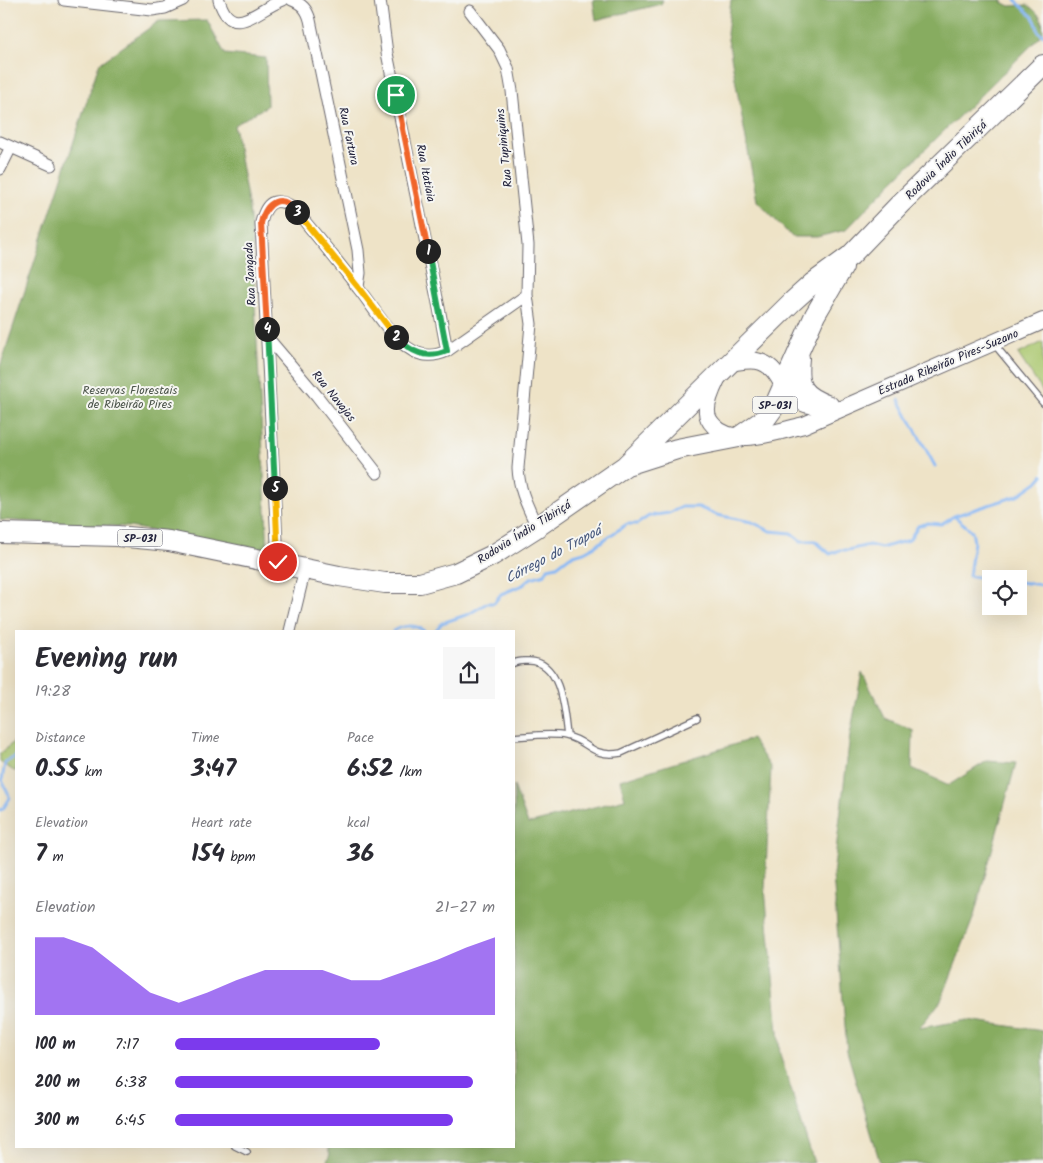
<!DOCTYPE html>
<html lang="en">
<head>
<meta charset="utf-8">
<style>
  body { margin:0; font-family:Kalam,sans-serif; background:#f7f7f7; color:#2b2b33; height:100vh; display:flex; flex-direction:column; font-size:19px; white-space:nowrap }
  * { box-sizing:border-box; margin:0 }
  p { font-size:16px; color:#7c7c81 }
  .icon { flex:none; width:28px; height:28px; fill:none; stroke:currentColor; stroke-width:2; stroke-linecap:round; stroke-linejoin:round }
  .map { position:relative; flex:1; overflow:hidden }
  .side { position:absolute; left:15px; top:630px; width:500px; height:518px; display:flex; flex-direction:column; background:#fff; border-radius:0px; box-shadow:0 5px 20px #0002 }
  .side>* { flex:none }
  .buttons { position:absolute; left:982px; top:570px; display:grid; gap:10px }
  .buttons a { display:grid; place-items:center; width:45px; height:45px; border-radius:0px; background:#fff; box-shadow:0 5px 20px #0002; font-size:25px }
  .pin { position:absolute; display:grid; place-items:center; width:42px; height:42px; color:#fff; margin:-21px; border:2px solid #fff; border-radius:50%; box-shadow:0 1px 5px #0007 }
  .km { position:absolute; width:25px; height:25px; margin:-12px; border-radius:50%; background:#222; color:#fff; font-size:14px; line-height:25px; text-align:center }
  .round { display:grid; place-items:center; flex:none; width:52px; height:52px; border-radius:0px; background:#f7f7f7 }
  .overview { display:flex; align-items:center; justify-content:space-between; height:85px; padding:0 20px }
  h1 { font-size:28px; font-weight:700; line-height:38px }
  .stats { display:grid; grid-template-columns:repeat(3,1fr); gap:8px; height:85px; padding:5px 20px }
  .stats div { display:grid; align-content:center }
  .stats b { font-size:25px; font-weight:700 }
  .stats small { font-size:14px; font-weight:400 }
  .stats p { font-size:14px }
  .chart { height:140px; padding:10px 20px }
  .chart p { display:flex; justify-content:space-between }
  .chart svg { width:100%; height:90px; margin-top:5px; fill:#7c3aed; opacity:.7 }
  ul { padding:0 20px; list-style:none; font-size:16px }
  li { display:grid; grid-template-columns:80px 60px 1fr; align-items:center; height:38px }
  li i { height:12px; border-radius:6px; background:#7c3aed }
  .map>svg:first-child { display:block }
</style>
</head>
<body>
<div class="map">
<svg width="1043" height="1163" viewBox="0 0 1043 1163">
  <rect width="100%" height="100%" fill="#f6f6f2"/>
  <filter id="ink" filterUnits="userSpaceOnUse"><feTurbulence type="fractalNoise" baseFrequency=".02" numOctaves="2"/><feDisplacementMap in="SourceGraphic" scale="10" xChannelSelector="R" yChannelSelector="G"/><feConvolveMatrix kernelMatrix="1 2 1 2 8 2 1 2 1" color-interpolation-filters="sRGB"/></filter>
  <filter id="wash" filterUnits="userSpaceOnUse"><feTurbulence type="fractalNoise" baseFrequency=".0096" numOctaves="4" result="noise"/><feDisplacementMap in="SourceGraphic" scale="20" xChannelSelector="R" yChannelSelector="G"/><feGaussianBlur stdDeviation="1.12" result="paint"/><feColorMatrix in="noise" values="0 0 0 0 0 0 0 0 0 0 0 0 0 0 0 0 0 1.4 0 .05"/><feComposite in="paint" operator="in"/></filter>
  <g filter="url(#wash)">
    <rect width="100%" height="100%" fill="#eee3c7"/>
    <!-- green -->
    <path fill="#aac76e" stroke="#667454" d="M1043,342v50l-25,-38z
      M16,740v31h-2l-14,-9v-8z"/>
    <!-- forest -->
    <path fill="#87ac61" stroke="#54674e" d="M593,0h70l-2,4 -65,16z
      M731,0h272l-1,2 8,4 18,-1c12,10 15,12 15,29l-152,149 -45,47 -29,7h-25l-35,-36 -30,-167z
      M207,20l18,34 41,4 1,48 -33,19 15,84 2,18 17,323 -139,-23 -129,-7v-153l99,-303 60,-43z
      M862,672l23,46 28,12 -1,38 37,17 38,-24 29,2 -42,153 -33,85 -22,27 49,-8 75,11v132h-163l-33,-112 -14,-176 17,-140z
      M752,739l19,29 -6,121 15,165 34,109h-488l4,-9 -3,-8h187v-360l14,38 97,-25 -5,-19z"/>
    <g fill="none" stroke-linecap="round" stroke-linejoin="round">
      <!-- stream -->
      <path stroke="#8ab9f5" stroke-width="3" d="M1016,0c9,13 20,13 22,31l5,4
        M899,400l36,66
        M954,516l18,15 2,11 -5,34 26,3
        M1019,582l24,3
        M393,631c9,-6 22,-7 31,0
        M435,631l7,-8 27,-9 18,-11h7l7,-9 22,-9 8,-7 14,-4 3,-6 9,-2 13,-10 14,-4 11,-6 32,-22h10l12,-8 20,-3 13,-6h16l19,8 35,7 18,9 21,2 10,8h14l15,13 10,-4h8l21,-5 12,3 28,-8 9,-14 10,-3 13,1 13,-8 63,-20 20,-14 6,-7
        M0,810l3,-1 7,-11 -8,-18 3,-17 11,-7"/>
    </g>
  </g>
  <g filter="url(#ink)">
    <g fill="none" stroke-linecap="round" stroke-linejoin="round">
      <defs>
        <path id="lane" d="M994,344l49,59
          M514,663c5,-3 10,-2 15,-2 33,0 35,51 38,75
          M514,737c16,-1 35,-4 52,-1 24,5 24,22 55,17l76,-35
          M235,1146l12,6"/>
        <path id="street" d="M64,0l88,10 13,-2 18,-8
          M219,0c13,42 38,9 64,0
          M292,0c10,4 15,9 18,20l48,230 2,23 -2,14
          M380,0l7,53 52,255 8,43
          M470,11l29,38 9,19 4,23 16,154 -1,50 4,29 -13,144c1,23 10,39 19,59
          M0,142l51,23
          M0,169l11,-22
          M267,337l50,59 60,77
          M278,562l-17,-339c5,-21 13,-27 32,-16 22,27 44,53 65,81 17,21 32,50 55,63 11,6 23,5 34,0l80,-56
          M290,631l15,-62"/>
        <path id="secondary" d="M729,363c9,-1 19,-4 28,-2 31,6 19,48 68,45
          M719,375c-5,11 -13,25 -12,37 0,6 3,10 7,14 19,22 66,5 90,-1l239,-104"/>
        <path id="highway" d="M799,358c-3,29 2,38 30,48
          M630,464l47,-15 62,-12 27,-19 8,-11 41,-92 28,-48
          M0,533l117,3 52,5 170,35 46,7h35l36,-10 37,-18 44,-28 88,-61 168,-165 20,-18 37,-27 51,-53 142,-138"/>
      </defs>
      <!-- lane casing -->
      <use href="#lane" stroke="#69666c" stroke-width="8"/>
      <!-- street casing -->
      <use href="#street" stroke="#69666c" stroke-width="13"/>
      <!-- secondary casing -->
      <use href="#secondary" stroke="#69666c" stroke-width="18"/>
      <!-- highway casing -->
      <use href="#highway" stroke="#69666c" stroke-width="22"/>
      <!-- lane -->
      <use href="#lane" stroke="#fff" stroke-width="5.5"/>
      <!-- street -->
      <use href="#street" stroke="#fff" stroke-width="11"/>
      <!-- secondary -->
      <use href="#secondary" stroke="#fff" stroke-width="16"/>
      <!-- highway -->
      <use href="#highway" stroke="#fff" stroke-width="20"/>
    </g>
  </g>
  <g fill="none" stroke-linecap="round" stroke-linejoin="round" filter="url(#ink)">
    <defs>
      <path id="split-1" d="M396,95l32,156"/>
      <path id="split-2" d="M396,337c15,15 30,23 51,14l-19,-100"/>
      <path id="split-3" d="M297,212l61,75 38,50"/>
      <path id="split-4" d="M267,329l-6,-106c5,-21 20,-31 36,-11"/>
      <path id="split-5" d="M267,329l8,159"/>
      <path id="split-6" d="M275,488l3,74"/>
    </defs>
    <!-- split-1 casing -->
    <use href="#split-1" stroke="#fff" stroke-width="10"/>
    <!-- split-2 casing -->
    <use href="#split-2" stroke="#fff" stroke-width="10"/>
    <!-- split-3 casing -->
    <use href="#split-3" stroke="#fff" stroke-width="10"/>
    <!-- split-4 casing -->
    <use href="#split-4" stroke="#fff" stroke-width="10"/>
    <!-- split-5 casing -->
    <use href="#split-5" stroke="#fff" stroke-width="10"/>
    <!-- split-6 casing -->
    <use href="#split-6" stroke="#fff" stroke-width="10"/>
    <!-- split-1 -->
    <use href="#split-1" stroke="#f0652b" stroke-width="6"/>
    <!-- split-2 -->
    <use href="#split-2" stroke="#22a559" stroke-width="6"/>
    <!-- split-3 -->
    <use href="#split-3" stroke="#f5b400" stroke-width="6"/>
    <!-- split-4 -->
    <use href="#split-4" stroke="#f0652b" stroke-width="6"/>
    <!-- split-5 -->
    <use href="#split-5" stroke="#22a559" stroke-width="6"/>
    <!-- split-6 -->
    <use href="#split-6" stroke="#f5b400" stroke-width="6"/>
  </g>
  <g text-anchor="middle" stroke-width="4" stroke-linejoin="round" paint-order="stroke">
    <!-- shield labels -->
    <g fill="#f6f6f2" stroke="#626272" stroke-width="1">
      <rect x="752.5" y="396.5" width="45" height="17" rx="4"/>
      <rect x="117.5" y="529.5" width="45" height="17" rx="4"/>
    </g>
    <g font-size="11" font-weight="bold" fill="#22223b">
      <text x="775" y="409">SP-031</text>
      <text x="140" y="542">SP-031</text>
    </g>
    <!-- street labels -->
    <g font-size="12" fill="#22223b" stroke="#f6f6f2">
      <text transform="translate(349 136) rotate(78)" y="4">Rua Fartura</text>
      <text transform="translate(504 148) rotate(-96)" y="4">Rua Tupiniquins</text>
      <text transform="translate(946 160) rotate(-44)" y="4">Rodovia Índio Tibiriçá</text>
      <text transform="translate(426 173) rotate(79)" y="4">Rua Itatiaia</text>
      <text transform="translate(250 274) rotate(-93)" y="4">Rua Jangada</text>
      <text transform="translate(948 362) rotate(-23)" y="4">Estrada Ribeirão Pires-Suzano</text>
      <text transform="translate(334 396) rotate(51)" y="4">Rua Navajas</text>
      <text transform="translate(524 532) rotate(-32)" y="4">Rodovia Índio Tibiriçá</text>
    </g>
    <!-- park labels -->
    <g font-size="12" fill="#4b544a" stroke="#f6f6f2">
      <text x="130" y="394">Reservas Florestais<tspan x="130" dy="14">de Ribeirão Pires</tspan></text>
    </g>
    <!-- water labels -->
    <g font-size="14" font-style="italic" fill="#46577c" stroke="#f6f6f2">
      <text transform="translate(553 554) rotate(-28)" y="5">Córrego do Trapoá</text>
    </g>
  </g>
</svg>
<div class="buttons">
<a><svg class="icon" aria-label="locate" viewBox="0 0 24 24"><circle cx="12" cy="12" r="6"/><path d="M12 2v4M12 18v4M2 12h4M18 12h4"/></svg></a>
</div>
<div class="pin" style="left:396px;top:95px;background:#1e9e55"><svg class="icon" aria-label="arrive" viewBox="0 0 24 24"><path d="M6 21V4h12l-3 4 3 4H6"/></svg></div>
<div class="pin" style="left:278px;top:562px;background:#d93025"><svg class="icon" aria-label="check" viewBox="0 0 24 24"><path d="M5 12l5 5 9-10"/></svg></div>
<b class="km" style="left:428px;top:251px">1</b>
<b class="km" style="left:396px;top:337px">2</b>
<b class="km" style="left:297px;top:212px">3</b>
<b class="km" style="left:267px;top:329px">4</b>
<b class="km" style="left:275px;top:488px">5</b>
<section class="side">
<div class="overview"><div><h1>Evening run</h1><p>19:28</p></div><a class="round"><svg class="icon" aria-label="share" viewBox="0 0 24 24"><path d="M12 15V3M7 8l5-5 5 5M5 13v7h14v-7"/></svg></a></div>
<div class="stats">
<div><p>Distance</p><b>0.55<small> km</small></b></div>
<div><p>Time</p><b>3:47</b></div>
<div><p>Pace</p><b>6:52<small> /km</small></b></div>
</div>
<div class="stats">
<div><p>Elevation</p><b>7<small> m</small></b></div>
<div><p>Heart rate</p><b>154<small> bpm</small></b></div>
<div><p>kcal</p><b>36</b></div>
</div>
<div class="chart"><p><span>Elevation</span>21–27 m</p>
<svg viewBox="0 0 160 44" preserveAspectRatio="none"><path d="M0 44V6L10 6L20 11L30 22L40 33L50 38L60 33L70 27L80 22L90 22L100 22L110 27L120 27L130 22L140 17L150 11L160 6V44z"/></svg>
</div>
<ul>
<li><b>100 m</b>7:17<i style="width:64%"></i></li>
<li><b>200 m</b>6:38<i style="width:93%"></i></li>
<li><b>300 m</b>6:45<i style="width:87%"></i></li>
</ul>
</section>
</div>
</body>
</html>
